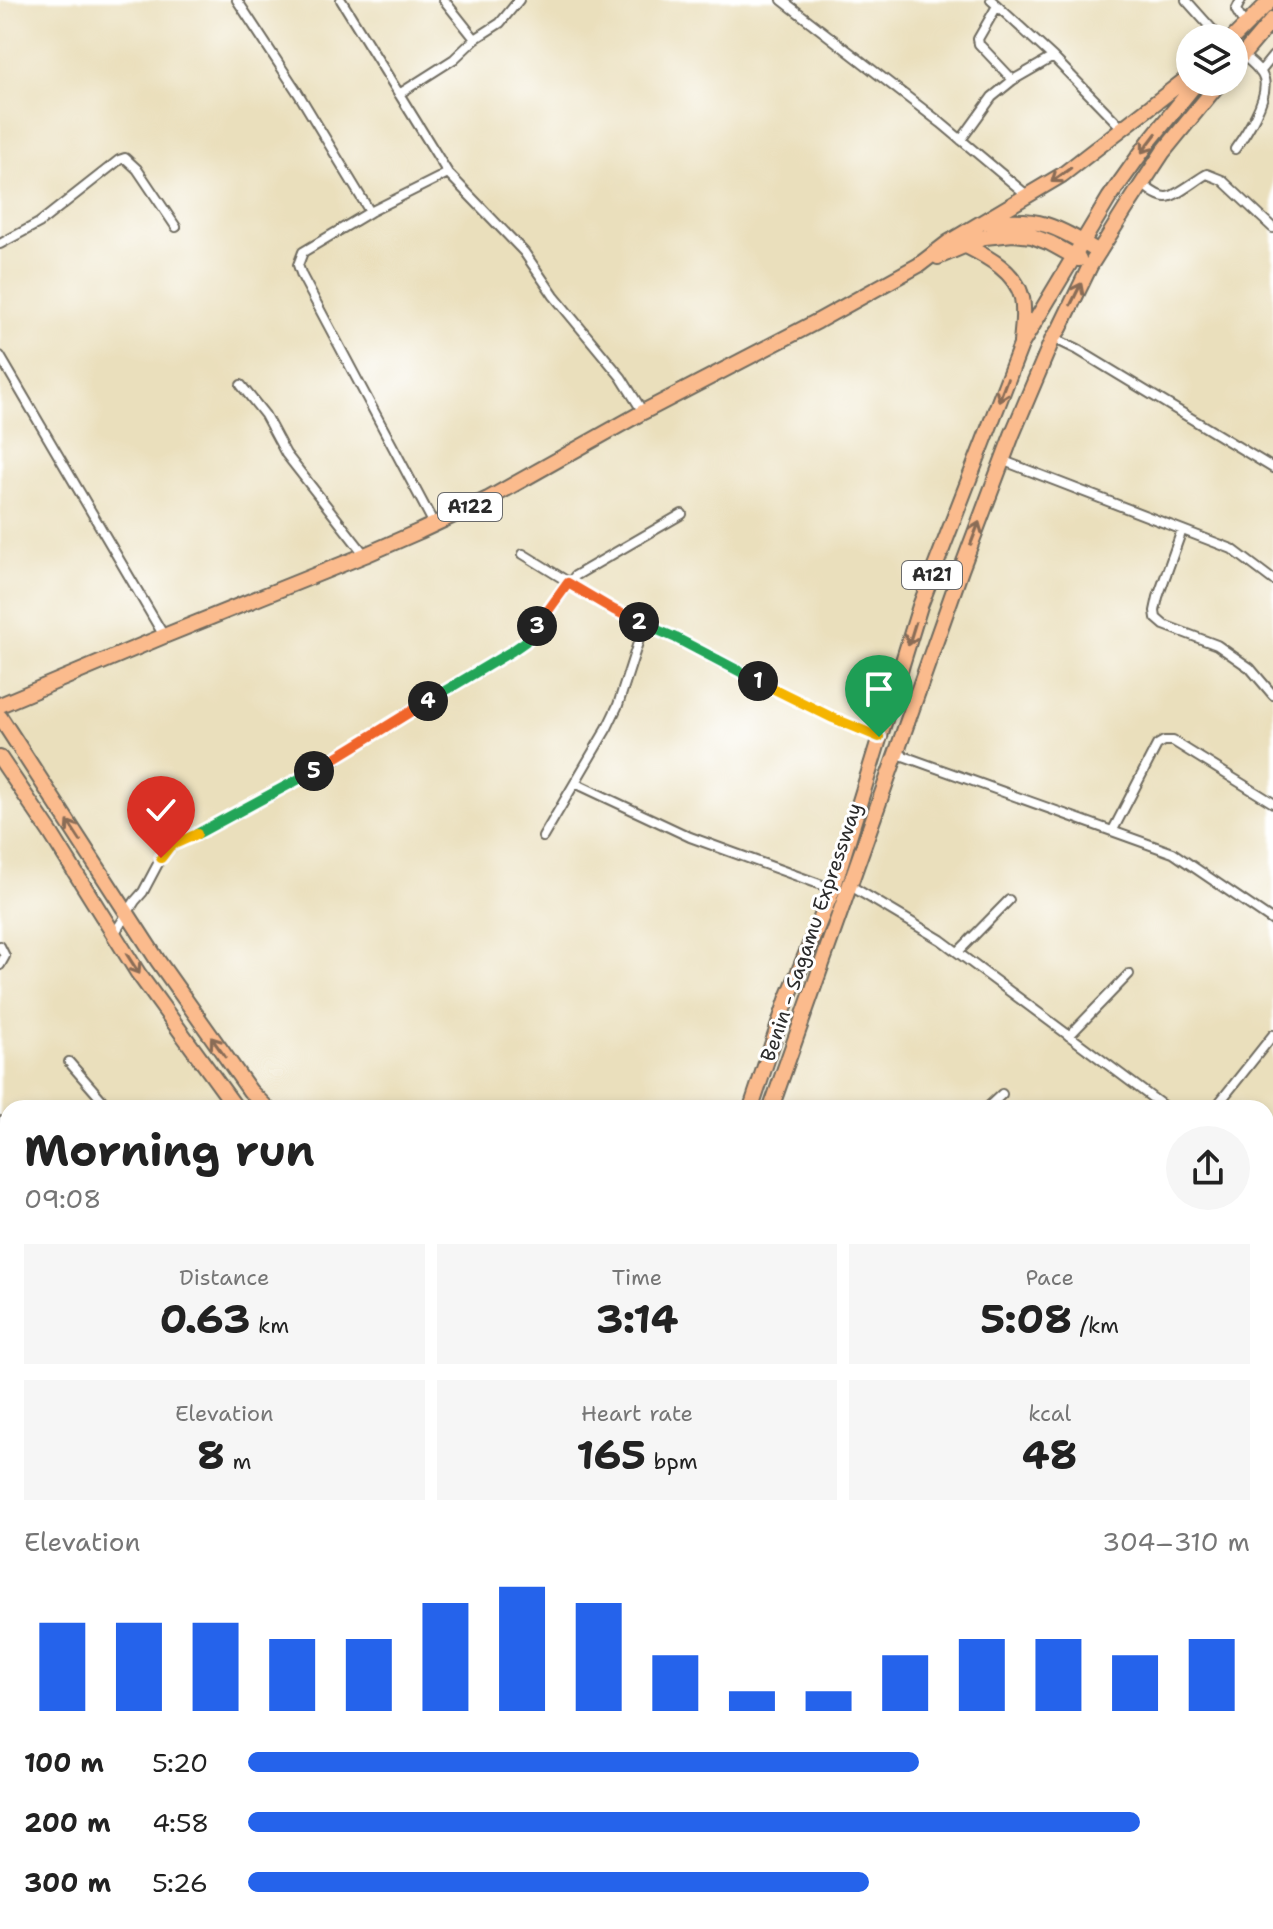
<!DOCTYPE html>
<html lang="en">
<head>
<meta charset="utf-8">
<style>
  body { margin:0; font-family:"Shantell Sans",sans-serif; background:#f6f6f6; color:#222; height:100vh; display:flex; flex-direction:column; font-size:30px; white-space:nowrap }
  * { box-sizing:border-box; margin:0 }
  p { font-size:26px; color:#767676 }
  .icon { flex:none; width:44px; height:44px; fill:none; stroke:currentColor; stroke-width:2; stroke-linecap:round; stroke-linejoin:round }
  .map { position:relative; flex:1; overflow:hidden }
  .side { position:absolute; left:0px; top:1100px; width:1274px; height:830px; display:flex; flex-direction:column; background:#fff; border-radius:24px 24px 0 0; box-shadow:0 4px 12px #0003 }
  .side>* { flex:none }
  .buttons { position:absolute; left:1176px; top:24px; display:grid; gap:16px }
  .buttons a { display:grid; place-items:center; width:72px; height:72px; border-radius:50%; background:#fff; box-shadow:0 4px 12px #0003; font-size:40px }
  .pin { position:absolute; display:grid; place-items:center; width:68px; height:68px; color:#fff; margin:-82px -34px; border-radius:50% 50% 50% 0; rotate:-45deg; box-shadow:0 0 8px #0007 }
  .pin .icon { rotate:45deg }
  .km { position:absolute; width:40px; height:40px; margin:-20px; border-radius:50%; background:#222; color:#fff; font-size:22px; line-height:40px; text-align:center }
  .round { display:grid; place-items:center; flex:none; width:84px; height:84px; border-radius:42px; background:#f6f6f6 }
  .headline { display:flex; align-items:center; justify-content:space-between; height:136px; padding:0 24px }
  h1 { font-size:44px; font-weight:700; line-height:60px }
  .metrics { display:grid; grid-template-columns:repeat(3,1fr); gap:12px; height:136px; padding:8px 24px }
  .metrics div { display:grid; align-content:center; border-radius:0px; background:#f6f6f6; text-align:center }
  .metrics b { font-size:40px; font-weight:700 }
  .metrics small { font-size:22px; font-weight:400 }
  .metrics p { font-size:22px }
  .chart { height:224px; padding:16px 24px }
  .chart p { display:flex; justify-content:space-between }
  .chart svg { width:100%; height:144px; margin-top:8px; stroke:#2563eb; stroke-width:6 }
  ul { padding:0 24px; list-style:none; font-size:26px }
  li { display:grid; grid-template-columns:128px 96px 1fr; align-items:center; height:60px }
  li i { height:20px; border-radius:10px; background:#2563eb }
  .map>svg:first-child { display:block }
</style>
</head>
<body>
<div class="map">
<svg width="1273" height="1929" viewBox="0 0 1273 1929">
  <rect width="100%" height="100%" fill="#fff"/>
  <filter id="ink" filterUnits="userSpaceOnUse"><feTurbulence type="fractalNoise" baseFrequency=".0125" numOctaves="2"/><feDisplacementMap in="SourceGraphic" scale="16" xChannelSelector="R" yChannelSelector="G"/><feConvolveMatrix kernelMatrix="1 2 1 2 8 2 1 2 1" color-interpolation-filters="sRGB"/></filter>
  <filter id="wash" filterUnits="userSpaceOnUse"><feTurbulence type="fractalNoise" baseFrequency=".006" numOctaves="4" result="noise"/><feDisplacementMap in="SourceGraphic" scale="32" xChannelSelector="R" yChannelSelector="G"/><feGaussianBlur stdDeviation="1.8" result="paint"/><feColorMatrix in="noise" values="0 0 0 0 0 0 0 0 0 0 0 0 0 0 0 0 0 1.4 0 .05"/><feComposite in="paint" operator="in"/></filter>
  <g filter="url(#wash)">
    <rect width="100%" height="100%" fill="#eadfbc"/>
  </g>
  <g filter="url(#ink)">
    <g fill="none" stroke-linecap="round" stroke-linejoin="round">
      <defs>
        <path id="street" d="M237,0l61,93 72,119
          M341,0l107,173 76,79 30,44 67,81 22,35
          M444,0l31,39
          M782,0l159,123 87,73
          M991,0l62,57 69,71
          M1186,0l34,38
          M1241,0l-5,10 9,15
          M997,6l-19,33 1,5 34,36
          M1260,72l13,-16
          M399,94l55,-35 21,-20 25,-16 19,-23
          M961,140l31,-43 21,-17 40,-23
          M1235,149c11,-15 34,-51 29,-70 -3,-10 -14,-17 -21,-24
          M1142,184c7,5 15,13 24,13 10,0 31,-18 41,-23l15,6 51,48
          M0,244l39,-21 80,-63 6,-2 12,11 39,58
          M1053,338l25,12 195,118
          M0,356l164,280
          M241,385l24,30 21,39 79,101
          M1004,461l228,88 41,31
          M434,524l-132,-248 -4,-11 5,-13 67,-40 78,-39
          M1182,530l-24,67 -3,14 1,7 8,7 53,20 33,23 23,27
          M523,554l91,56 62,28 157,80 46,19
          M895,753l278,100 100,68
          M575,783l115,54 143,52
          M1113,830l44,-85 7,-4h9l100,62
          M543,837l64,-109 11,-23 26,-81
          M849,885l92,55 225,168
          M114,934l21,-33 8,-9 18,-34 9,-12 51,-24 110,-60 73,-47 108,-64 13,-9 50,-66 107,-62
          M0,946l5,10 -5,9
          M958,952l51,-52
          M1069,1036l60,-62
          M69,1062l40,46
          M987,1108l15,-14
          M1215,1108l58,-73
          M0,1121l8,8
          M1266,1166l7,7
          M0,1233l8,-10
          M0,1304l6,5 2,-1
          M1266,1309l7,7
          M0,1400l4,7 -4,10
          M1266,1444l7,8
          M0,1454l8,6
          M0,1557l8,5
          M1266,1575l7,7
          M0,1672l8,5
          M1266,1724l7,7
          M0,1840l8,9
          M1266,1895l3,7
          M71,1922l7,7
          M261,1922l14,7
          M422,1922l15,7
          M899,1922l10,7
          M1050,1922l6,7
          M1179,1922l5,7
          M0,1923l8,-10
          M292,1929l6,-7
          M741,1929l2,-7
          M1222,1929l8,-7
          M1266,1929l7,-9"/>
        <path id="highway" d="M1233,38l38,-38
          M1234,65l39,-46
          M989,223c49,-8 68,4 110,29
          M966,246c22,11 50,26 56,52 3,14 0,31 -1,45
          M938,257l47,-20 28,-3 19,2 18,7 29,16
          M0,705l164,-69 201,-81 55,-24 68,-32 155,-87 175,-91 101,-56 30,-23 113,-67 128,-99
          M0,717l158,244 92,130 17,17
          M0,758l50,74 88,141 98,135
          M751,1108l36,-108 46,-111 87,-283 101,-261 88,-147 42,-59 46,-57
          M771,1108l190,-538 51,-135 41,-97 7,-10 30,-62 35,-56 38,-58 57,-70
          M459,1929l2,-7
          M474,1929l3,-7"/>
      </defs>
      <!-- street casing -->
      <use href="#street" stroke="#6e6a5e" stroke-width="12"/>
      <!-- highway casing -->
      <use href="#highway" stroke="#6e6a5e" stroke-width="18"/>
      <!-- street -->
      <use href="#street" stroke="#fff" stroke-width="8"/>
      <!-- highway -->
      <use href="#highway" stroke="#fbbb8d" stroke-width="14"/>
    </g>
    <!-- one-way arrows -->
    <defs><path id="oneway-shaft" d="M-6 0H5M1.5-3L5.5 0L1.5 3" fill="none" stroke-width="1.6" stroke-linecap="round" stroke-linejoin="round" transform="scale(2)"/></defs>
    <g stroke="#896c57">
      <use href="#oneway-shaft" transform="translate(1149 143) rotate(127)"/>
      <use href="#oneway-shaft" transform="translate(1061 175) rotate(144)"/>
      <use href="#oneway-shaft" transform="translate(1076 294) rotate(-64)"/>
      <use href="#oneway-shaft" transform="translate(1003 390) rotate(111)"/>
      <use href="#oneway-shaft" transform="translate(975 533) rotate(-69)"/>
      <use href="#oneway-shaft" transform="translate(912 634) rotate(107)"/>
      <use href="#oneway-shaft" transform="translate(74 831) rotate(-123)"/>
      <use href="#oneway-shaft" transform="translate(133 964) rotate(57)"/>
      <use href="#oneway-shaft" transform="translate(218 1047) rotate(-126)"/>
    </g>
  </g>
  <g fill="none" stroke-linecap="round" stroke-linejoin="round" filter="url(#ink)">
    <defs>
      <path id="split-1" d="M758,681l75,37 46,19"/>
      <path id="split-2" d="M639,622l37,16 82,43"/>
      <path id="split-3" d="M537,626l31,-43 46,27 25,12"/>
      <path id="split-4" d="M428,701l84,-50 13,-9 12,-16"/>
      <path id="split-5" d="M314,771l114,-70"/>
      <path id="split-6" d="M197,834l117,-63"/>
      <path id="split-7" d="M161,858l9,-12 27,-12"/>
    </defs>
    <!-- split-1 casing -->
    <use href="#split-1" stroke="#fff" stroke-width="16"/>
    <!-- split-2 casing -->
    <use href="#split-2" stroke="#fff" stroke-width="16"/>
    <!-- split-3 casing -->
    <use href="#split-3" stroke="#fff" stroke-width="16"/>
    <!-- split-4 casing -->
    <use href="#split-4" stroke="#fff" stroke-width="16"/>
    <!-- split-5 casing -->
    <use href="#split-5" stroke="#fff" stroke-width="16"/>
    <!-- split-6 casing -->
    <use href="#split-6" stroke="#fff" stroke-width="16"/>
    <!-- split-7 casing -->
    <use href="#split-7" stroke="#fff" stroke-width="16"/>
    <!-- split-1 -->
    <use href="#split-1" stroke="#f5b400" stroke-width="10"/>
    <!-- split-2 -->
    <use href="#split-2" stroke="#22a559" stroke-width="10"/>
    <!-- split-3 -->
    <use href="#split-3" stroke="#f0652b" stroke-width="10"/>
    <!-- split-4 -->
    <use href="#split-4" stroke="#22a559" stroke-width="10"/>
    <!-- split-5 -->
    <use href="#split-5" stroke="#f0652b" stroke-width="10"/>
    <!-- split-6 -->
    <use href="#split-6" stroke="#22a559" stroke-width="10"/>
    <!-- split-7 -->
    <use href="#split-7" stroke="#f5b400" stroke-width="10"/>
  </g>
  <g text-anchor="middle" stroke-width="6" stroke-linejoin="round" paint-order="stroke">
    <!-- shield labels -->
    <g fill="#fff" stroke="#6b6b6b" stroke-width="2">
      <rect x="438" y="493" width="64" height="28" rx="6"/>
      <rect x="902" y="561" width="60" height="28" rx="6"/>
    </g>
    <g font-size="18" font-weight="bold" fill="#2b2b2b">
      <text x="470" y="513">A122</text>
      <text x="932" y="581">A121</text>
    </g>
    <!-- street labels -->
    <g font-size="20" fill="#2b2b2b" stroke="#fff">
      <text transform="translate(811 932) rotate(-71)" y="7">Benin - Sagamu Expressway</text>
    </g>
  </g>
</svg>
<div class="buttons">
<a><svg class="icon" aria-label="layers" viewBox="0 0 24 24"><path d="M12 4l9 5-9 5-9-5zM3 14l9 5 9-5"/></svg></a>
</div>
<div class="pin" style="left:879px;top:737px;background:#1e9e55"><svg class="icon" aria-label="arrive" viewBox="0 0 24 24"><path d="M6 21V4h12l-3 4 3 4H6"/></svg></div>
<div class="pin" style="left:161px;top:858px;background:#d93025"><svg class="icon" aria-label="check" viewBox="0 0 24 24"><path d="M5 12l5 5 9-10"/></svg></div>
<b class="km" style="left:758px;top:681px">1</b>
<b class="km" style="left:639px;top:622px">2</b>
<b class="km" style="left:537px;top:626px">3</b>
<b class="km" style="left:428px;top:701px">4</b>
<b class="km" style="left:314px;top:771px">5</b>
<section class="side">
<div class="headline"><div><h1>Morning run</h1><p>09:08</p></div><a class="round"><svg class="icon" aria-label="share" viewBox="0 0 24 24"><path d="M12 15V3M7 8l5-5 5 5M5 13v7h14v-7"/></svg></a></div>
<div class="metrics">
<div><p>Distance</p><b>0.63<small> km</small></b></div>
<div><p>Time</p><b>3:14</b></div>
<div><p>Pace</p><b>5:08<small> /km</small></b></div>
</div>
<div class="metrics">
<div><p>Elevation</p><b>8<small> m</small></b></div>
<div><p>Heart rate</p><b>165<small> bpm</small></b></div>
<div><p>kcal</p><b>48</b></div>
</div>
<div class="chart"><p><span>Elevation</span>304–310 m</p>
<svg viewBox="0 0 160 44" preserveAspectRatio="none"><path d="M5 44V17M15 44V17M25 44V17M35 44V22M45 44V22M55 44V11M65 44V6M75 44V11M85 44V27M95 44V38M105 44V38M115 44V27M125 44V22M135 44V22M145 44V27M155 44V22"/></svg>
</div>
<ul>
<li><b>100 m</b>5:20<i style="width:67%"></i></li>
<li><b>200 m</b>4:58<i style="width:89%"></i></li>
<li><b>300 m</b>5:26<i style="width:62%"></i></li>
</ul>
</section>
</div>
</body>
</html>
